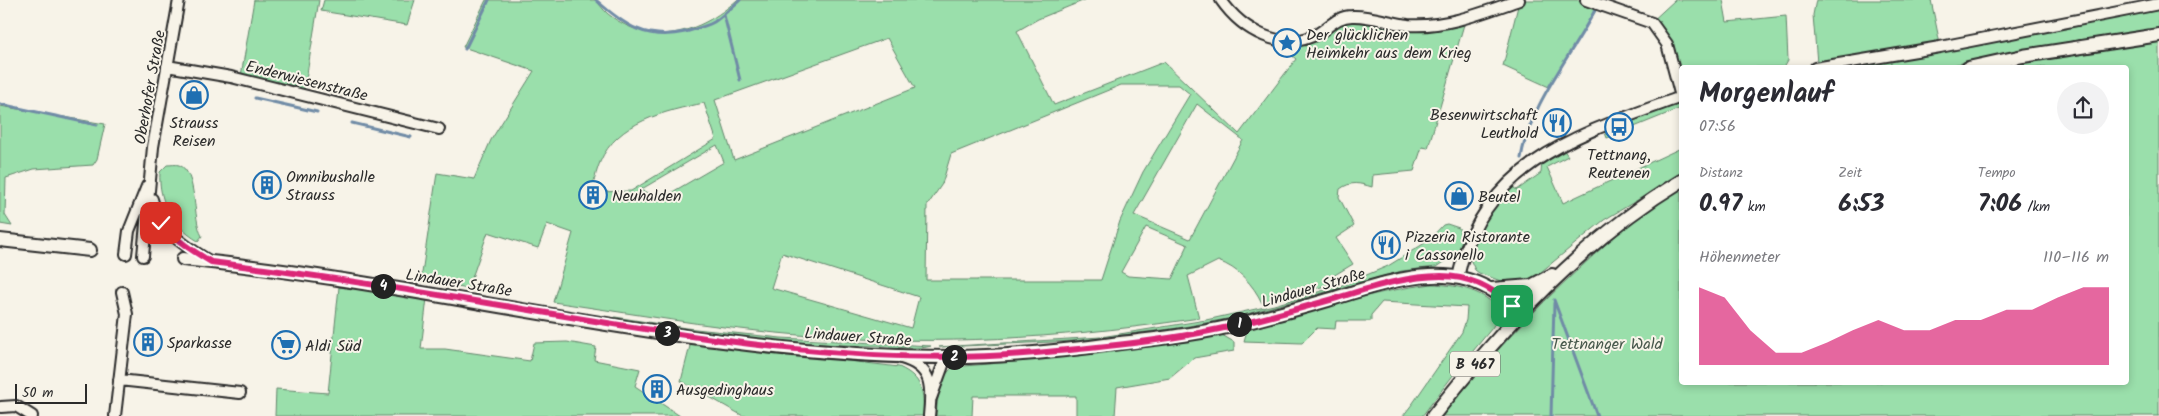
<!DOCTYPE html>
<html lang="de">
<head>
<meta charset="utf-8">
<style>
  body { margin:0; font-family:Kalam,sans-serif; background:#f2f2f3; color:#2b2b33; height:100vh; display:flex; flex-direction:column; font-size:19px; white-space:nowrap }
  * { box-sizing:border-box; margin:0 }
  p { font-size:16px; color:#7c7c81 }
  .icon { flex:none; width:28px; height:28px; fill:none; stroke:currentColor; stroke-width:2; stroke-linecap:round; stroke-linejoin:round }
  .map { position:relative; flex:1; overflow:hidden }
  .panel { position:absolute; left:1679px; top:65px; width:450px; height:320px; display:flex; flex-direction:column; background:#fff; border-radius:5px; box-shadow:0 2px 8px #0003 }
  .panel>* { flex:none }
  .scale { position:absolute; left:15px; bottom:12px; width:72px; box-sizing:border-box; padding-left:5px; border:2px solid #2b2b2b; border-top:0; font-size:14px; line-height:18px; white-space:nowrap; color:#2b2b2b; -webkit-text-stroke:4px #f7f3e8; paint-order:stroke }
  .pin { position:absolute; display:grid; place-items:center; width:42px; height:42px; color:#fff; margin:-21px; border-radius:10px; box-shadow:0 2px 8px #0006 }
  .km { position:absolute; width:25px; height:25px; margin:-12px; border-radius:50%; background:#222; color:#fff; font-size:14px; line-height:25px; text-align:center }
  .round { display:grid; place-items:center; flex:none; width:52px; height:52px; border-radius:26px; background:#f2f2f3 }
  .overview { display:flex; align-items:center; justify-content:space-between; height:85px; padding:0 20px }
  h1 { font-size:28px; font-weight:800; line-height:38px }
  .metrics { display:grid; grid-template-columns:repeat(3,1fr); gap:8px; height:85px; padding:5px 20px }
  .metrics div { display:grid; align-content:center }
  .metrics b { font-size:25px; font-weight:800 }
  .metrics small { font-size:14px; font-weight:400 }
  .metrics p { font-size:14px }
  .chart { height:140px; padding:10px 20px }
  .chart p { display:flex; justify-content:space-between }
  .chart svg { width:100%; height:90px; margin-top:5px; fill:#db2777; opacity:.7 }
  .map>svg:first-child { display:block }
</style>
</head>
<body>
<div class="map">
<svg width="2159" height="416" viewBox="0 0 2159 416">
  <rect width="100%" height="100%" fill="#f7f3e8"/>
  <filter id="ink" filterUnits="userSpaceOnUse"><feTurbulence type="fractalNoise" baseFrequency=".02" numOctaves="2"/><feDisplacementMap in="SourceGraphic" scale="10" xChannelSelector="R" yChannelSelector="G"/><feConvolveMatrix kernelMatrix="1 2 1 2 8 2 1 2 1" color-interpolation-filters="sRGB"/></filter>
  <g filter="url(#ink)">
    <!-- green -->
    <path fill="#9adfab" stroke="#62856b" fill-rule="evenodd" d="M254,0h65l-15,92 -63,-16z
      M324,0h91l-8,25 -86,-14z
      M486,0h109c5,4 8,10 13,14 44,34 91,20 129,-14h348l-47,19 -21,12 37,74 110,-43 75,72 57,-75 -16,-13 1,-6 11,1 52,-23 44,6 77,-3 -37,127 -6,-1 -8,24 -41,4 -1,12c-13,-4 -21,-6 -32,2l-1,8 15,29 -18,12 17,26 -20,12 3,7 -74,20c-9,-19 -24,-35 -44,-42l-30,15 11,42c-118,18 -238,27 -358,20 -97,-5 -192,-22 -288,-36l20,-69 -26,-9 -9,24 -50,-16 -20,57 -47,-9 16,-107 37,6 17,-39 43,-69 -71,-24zM887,38l28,50 -181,72 -19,-60zM1121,85h58l11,9 -47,78 -23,49 -19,59h-175l1,-74 15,-22 9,-30zM704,103l12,36 -85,52 -34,1 -4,-7c2,-7 4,-16 7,-23 17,-40 65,-51 104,-59zM1197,104l46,36 -53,99 -56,-24zM717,145l7,17 -62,36 -22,-8zM1146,227l42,18 -16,34 -44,-3 -7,-4zM782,253l137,44 -8,31 -140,-40z
      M1523,0h58l16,9 -48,78 -46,-21 16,-64z
      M1675,0h48l4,22 59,-6 2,44 -4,7 -103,1v21l-12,-44 -19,-22z
      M1816,0h115l9,44 -123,19 -4,-48z
      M2159,10v19l-82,11 -135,27 -95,1z
      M2159,41v375h-717c43,-54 89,-104 140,-150 31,-29 63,-56 99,-78v194h445v-314l-128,-1z
      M1681,102v6l-74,30 -3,-8z
      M0,106l105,18 -8,35 -4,6 -59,4 -28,9 -1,37 7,11 -12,-2z
      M1681,148v26l-77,46 -74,61 -24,2 -27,-10 -4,-3 -5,-11 1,-12 18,-36 22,-25 6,4 24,-17 1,-12 21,-12 5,7 -21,11 16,36z
      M167,165c4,0 9,-1 12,0 19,7 13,54 23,71l-4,5c-25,-15 -40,-39 -38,-69z
      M1447,224l12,4 3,13 -4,11 -22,15 -34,4 -170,47 -54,10 -103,13 -136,6 162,-10 105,-17 68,-15 71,-21 43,-18 40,-25 15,-16z
      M1432,284c23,1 47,5 64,22l3,11 -7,11 -38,46 -32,42h-19l10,-13 49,-71 4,-12 1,-13 -85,-5 -11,13v6h-35l-1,8 -18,-1 -15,15 -58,-2 2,-7 5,-6c60,-16 120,-37 181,-44z
      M339,287l88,11 -6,51h24l85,12 4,-18 33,-1 29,5 -2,13 46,9 -5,17 45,30h-405l1,-27 52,4z
      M615,317l71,11 95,10 150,8c-11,4 -36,1 -49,0 -90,-1 -180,-12 -269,-27z
      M1222,335l12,7v9l-40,7 -24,20 -53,9 -2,29h-39v-20h-103l-1,20h-36c2,-19 2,-36 17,-49l93,-8z
      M691,342l208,25c24,11 25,25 24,49h-180l-62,-35z"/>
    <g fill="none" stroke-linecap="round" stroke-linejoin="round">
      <!-- stream -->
      <path stroke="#6f8ba6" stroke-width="3" d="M596,0c28,25 50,41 89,32 10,-3 20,-5 29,-10 9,-6 18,-15 26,-22
        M724,15l16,65
        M465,49l24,-49
        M255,98l62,14
        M0,104l97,21
        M352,123l59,14
        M1521,158c9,-54 49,-100 74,-148
        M1554,300l43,116
        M1551,416l3,-113"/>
      <defs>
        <path id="minor" d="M1221,0c21,30 61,54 98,33 11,-7 19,-17 33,-17 19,-1 37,7 56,9 38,3 76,-13 111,-25
          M1586,0l66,23 15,21 14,53
          M167,66l64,11 208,52
          M1815,68l125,-21 219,-43
          M152,199c6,31 32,46 57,62
          M126,254l3,-23 18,-45
          M143,256l10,-109 26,-147
          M1458,277c25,-116 124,-144 223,-180
          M901,358c32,9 31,29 28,58
          M119,380l121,13
          M931,398l15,-41
          M1,407l15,-1 16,10
          M115,416l12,-102 -5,-22"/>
        <path id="major" d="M1968,68l55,-12 136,-21
          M0,240l90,10
          M183,259c256,25 508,98 767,98 57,0 114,-6 170,-14 43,-5 87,-10 128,-21 27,-7 53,-14 80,-22 43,-13 95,-33 140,-20 21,6 36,18 51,33
          M1492,289l39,-3 21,-11
          M1433,416c71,-90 149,-175 248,-235"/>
      </defs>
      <!-- minor casing -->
      <use href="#minor" stroke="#2b2b2b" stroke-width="14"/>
      <!-- major casing -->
      <use href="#major" stroke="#2b2b2b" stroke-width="16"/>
      <!-- minor -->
      <use href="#minor" stroke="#f7f3e8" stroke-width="10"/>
      <!-- major -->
      <use href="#major" stroke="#f7f3e8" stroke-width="12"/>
    </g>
  </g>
  <g fill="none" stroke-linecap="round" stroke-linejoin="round" filter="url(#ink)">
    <defs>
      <path id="route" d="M161,223c14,17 32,28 50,39 115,14 229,33 342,52 159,27 322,53 483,39 67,-6 140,-13 205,-29 32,-8 64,-17 96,-26 33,-10 69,-22 104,-22 28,0 51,11 71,30"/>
    </defs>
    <!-- route casing -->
    <use href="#route" stroke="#fff" stroke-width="10"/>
    <!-- route -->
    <use href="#route" stroke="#db2777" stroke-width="6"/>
  </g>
  <!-- icons -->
  <defs>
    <symbol id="sight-ring" viewBox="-11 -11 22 22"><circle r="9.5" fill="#f7f3e8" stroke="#1f6fb2" stroke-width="1.5"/><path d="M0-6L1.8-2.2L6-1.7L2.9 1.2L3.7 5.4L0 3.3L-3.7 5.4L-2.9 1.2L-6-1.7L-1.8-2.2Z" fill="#1f6fb2"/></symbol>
    <symbol id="shop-ring" viewBox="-11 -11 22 22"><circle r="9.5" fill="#f7f3e8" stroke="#1f6fb2" stroke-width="1.5"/><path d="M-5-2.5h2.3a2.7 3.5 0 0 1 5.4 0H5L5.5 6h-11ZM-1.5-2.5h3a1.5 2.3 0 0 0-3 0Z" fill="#1f6fb2"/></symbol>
    <symbol id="restaurant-ring" viewBox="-11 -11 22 22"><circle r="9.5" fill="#f7f3e8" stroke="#1f6fb2" stroke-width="1.5"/><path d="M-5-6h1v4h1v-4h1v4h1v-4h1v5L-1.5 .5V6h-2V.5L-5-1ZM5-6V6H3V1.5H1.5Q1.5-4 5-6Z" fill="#1f6fb2"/></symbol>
    <symbol id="bus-ring" viewBox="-11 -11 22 22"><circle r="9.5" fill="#f7f3e8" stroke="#1f6fb2" stroke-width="1.5"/><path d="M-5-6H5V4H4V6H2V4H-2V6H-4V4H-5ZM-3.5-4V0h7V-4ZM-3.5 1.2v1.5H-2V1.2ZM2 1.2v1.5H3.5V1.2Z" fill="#1f6fb2"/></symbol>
    <symbol id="building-ring" viewBox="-11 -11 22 22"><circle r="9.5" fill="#f7f3e8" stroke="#1f6fb2" stroke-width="1.5"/><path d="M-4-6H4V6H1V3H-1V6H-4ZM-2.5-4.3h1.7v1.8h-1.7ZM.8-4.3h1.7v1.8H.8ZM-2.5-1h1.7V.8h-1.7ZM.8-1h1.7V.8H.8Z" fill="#1f6fb2"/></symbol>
    <symbol id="supermarket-ring" viewBox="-11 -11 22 22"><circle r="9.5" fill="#f7f3e8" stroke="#1f6fb2" stroke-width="1.5"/><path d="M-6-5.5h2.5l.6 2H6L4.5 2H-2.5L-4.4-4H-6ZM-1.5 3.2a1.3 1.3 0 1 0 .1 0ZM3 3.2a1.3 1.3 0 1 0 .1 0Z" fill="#1f6fb2"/></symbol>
  </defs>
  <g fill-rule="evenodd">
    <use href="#sight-ring" x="1271" y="27" width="32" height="32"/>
    <use href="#shop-ring" x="178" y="79" width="32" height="32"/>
    <use href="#restaurant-ring" x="1541" y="107" width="32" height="32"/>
    <use href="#bus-ring" x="1603" y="111" width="32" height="32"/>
    <use href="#building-ring" x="251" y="169" width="32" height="32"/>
    <use href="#building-ring" x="577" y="179" width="32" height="32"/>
    <use href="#shop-ring" x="1443" y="180" width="32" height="32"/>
    <use href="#restaurant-ring" x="1370" y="229" width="32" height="32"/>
    <use href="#building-ring" x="132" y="326" width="32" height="32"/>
    <use href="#supermarket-ring" x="270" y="329" width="32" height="32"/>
    <use href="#building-ring" x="641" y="373" width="32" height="32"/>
  </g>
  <g text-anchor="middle" stroke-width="4" stroke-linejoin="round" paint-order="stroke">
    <!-- shield labels -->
    <rect fill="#f7f3e8" stroke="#686764" stroke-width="1" x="1450" y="351.5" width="50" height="25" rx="4"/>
    <g font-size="15" font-weight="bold" fill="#2b2b2b">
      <text x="1475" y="369">B 467</text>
    </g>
    <!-- poi labels -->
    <g font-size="16" fill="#2b2b2b" stroke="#f7f3e8" text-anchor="start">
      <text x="1306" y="40">Der glücklichen<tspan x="1306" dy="18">Heimkehr aus dem Krieg</tspan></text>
      <text x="1538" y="120" text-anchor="end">Besenwirtschaft<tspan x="1538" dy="18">Leuthold</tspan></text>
      <text x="194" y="128" text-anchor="middle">Strauss<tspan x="194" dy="18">Reisen</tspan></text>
      <text x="1619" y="160" text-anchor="middle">Tettnang,<tspan x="1619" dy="18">Reutenen</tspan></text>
      <text x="286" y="182">Omnibushalle<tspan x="286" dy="18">Strauss</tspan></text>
      <text x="612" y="201">Neuhalden</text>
      <text x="1478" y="202">Beutel</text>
      <text x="1405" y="242">Pizzeria Ristorante<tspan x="1405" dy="18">i Cassonello</tspan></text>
      <text x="167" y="348">Sparkasse</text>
      <text x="305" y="351">Aldi Süd</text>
      <text x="676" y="395">Ausgedinghaus</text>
    </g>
    <!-- street labels -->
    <g font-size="16" fill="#2b2b2b" stroke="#f7f3e8">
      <text transform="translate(307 80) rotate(14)" y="6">Enderwiesenstraße</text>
      <text transform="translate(149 87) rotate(-80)" y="6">Oberhofer Straße</text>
      <text transform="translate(459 282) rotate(9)" y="6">Lindauer Straße</text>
      <text transform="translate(1313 287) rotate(-16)" y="6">Lindauer Straße</text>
      <text transform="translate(858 336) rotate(4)" y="6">Lindauer Straße</text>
    </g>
    <!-- park labels -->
    <g font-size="16" fill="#47584b" stroke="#f7f3e8">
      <text x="1607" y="349">Tettnanger Wald</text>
    </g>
  </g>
</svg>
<div class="scale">50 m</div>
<div class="pin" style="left:1512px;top:306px;background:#1e9e55"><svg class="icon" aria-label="arrive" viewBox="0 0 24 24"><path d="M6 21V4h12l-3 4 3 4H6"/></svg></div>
<div class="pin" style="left:161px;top:223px;background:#d93025"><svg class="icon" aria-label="check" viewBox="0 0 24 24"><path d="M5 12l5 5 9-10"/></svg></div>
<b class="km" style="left:1239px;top:324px">1</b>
<b class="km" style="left:954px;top:357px">2</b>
<b class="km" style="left:667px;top:333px">3</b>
<b class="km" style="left:383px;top:286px">4</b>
<section class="panel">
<div class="overview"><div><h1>Morgenlauf</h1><p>07:56</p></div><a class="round"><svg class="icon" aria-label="share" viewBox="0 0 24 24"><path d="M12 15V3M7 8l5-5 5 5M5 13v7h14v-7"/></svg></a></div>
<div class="metrics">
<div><p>Distanz</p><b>0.97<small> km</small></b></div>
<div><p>Zeit</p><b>6:53</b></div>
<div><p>Tempo</p><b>7:06<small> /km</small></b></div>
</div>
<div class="chart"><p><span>Höhenmeter</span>110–116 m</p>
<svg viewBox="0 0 160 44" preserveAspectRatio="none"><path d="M0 44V6L10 11L20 27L30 38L40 38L50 33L60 27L70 22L80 27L90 27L100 22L110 22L120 17L130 17L140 11L150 6L160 6V44z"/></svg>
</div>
</section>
</div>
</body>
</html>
